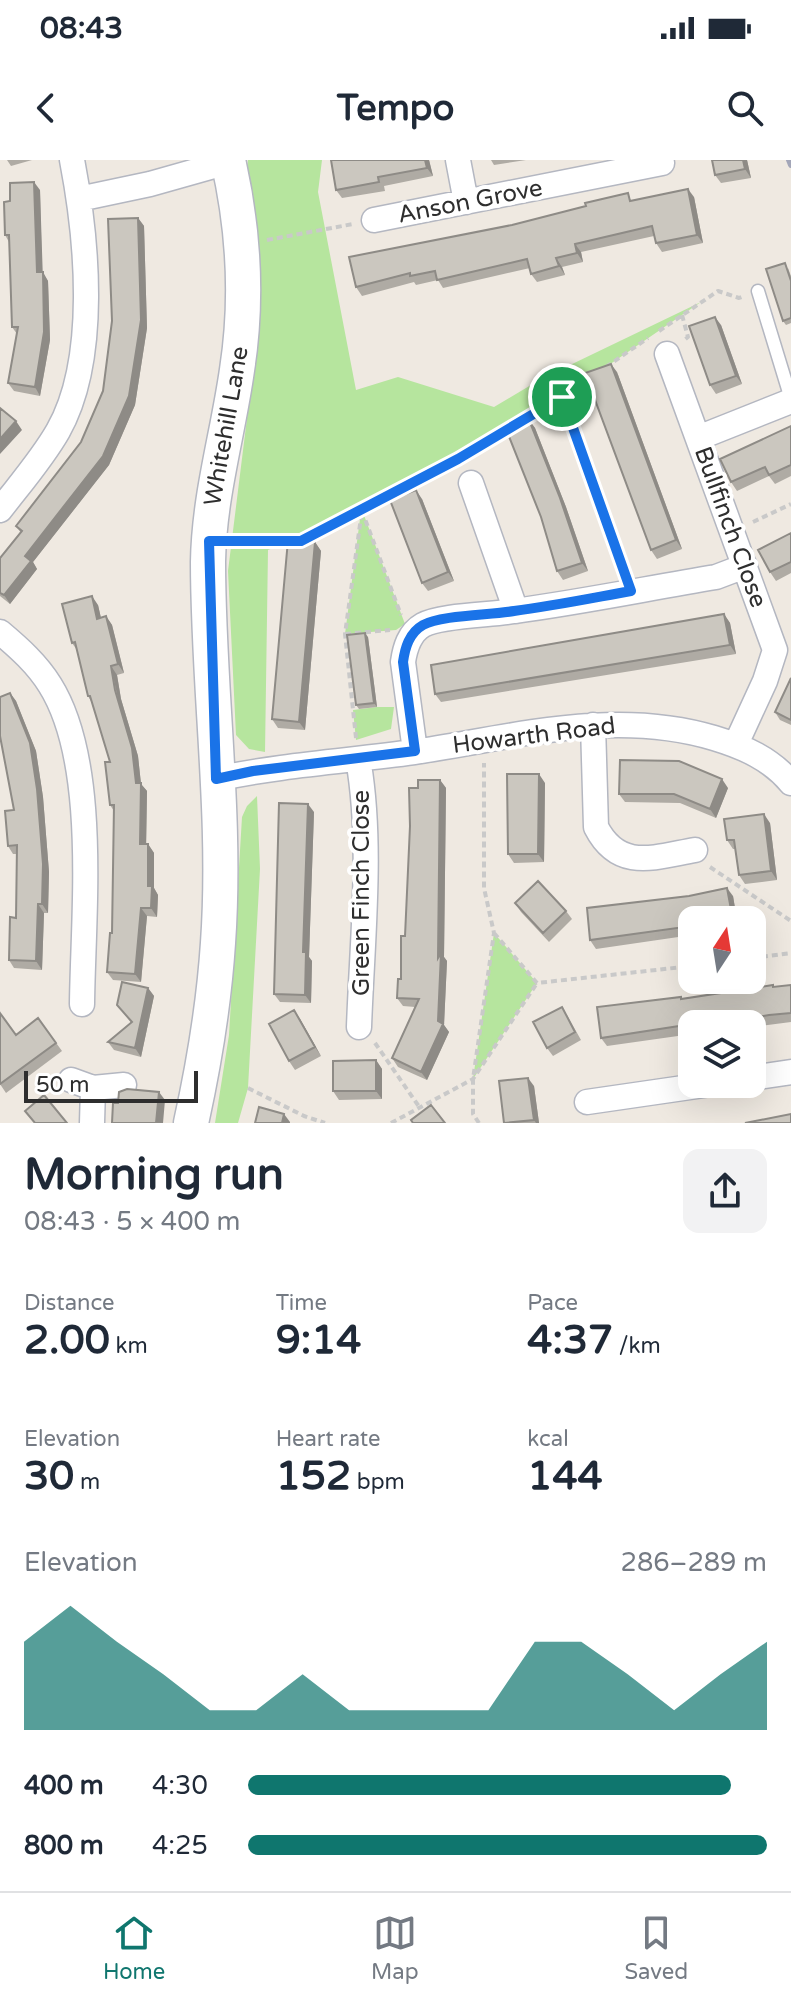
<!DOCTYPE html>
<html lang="en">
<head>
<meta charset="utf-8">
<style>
  body { margin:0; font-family:"Varela Round",sans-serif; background:#f2f2f3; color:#1f2937; height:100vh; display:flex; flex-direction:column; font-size:30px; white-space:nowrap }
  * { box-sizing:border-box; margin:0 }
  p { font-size:26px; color:#747a83 }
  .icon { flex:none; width:44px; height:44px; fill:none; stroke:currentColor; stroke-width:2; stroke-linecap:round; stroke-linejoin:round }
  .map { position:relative; height:963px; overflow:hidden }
  .panel { display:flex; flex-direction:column; background:#fff; flex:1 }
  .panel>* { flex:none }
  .needle { width:52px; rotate:12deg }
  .fabs { position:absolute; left:678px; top:746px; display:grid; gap:16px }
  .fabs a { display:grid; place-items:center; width:88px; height:88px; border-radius:16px; background:#fff; box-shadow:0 8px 32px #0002; font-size:40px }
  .scale { position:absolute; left:24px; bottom:20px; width:174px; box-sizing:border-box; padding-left:8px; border:4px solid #2e2e2e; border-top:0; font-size:22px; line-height:28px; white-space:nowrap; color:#2e2e2e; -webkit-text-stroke:6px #fff; paint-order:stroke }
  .pin { position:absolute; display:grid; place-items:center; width:68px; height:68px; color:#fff; margin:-34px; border:4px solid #fff; border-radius:50%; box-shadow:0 2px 8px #0007 }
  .round { display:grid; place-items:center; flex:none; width:84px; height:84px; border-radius:16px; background:#f2f2f3 }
  .headline { display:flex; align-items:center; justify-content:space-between; height:136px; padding:0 24px }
  h1 { font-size:44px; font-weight:800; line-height:60px }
  .metrics { display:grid; grid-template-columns:repeat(3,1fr); gap:12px; height:136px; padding:8px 24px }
  .metrics div { display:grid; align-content:center }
  .metrics b { font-size:40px; font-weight:800 }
  .metrics small { font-size:22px; font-weight:400 }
  .metrics p { font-size:22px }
  .chart { height:224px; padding:16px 24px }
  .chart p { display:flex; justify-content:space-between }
  .chart svg { width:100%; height:144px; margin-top:8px; fill:#0f766e; opacity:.7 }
  ul { padding:0 24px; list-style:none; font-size:26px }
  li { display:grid; grid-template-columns:128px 96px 1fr; align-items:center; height:60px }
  li i { height:20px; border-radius:10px; background:#0f766e }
  .status { display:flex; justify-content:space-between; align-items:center; height:56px; padding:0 40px; background:#fff; direction:ltr }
  .status svg { height:22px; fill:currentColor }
  header { display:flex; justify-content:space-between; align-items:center; height:104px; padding:0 24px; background:#fff; font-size:36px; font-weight:800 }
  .dock { display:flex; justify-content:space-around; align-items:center; height:112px; border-top:2px solid #e0e1e3; background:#fff; font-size:22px; color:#747a83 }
  .dock a { display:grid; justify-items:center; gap:4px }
  .dock .current { color:#0f766e }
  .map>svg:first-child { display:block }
</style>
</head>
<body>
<div class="status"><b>08:43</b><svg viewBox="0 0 49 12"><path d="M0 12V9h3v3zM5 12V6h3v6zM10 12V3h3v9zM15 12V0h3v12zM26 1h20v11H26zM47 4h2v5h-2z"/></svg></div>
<header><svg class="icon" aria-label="back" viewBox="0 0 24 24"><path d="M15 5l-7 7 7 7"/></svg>Tempo<svg class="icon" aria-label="search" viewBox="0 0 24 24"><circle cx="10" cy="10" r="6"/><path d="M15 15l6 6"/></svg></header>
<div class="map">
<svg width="791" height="963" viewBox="0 0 791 963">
  <rect width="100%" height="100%" fill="#efe9e1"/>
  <!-- green -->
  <path fill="#b6e59e" d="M248,0h74l-4,32 38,198 42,-13 96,30 47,-28 160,-77 -139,95 -104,62 -96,51 43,114 -9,6 -51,4 16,-123 -93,39 -3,202 -16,-3 -13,-14 -8,-164 28,-225 -10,-168z
    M377,547h17l-3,22 -35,11 -3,-30z
    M257,636l3,73 -12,219 -10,35h-23l14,-88 13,-218 5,-11z
    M494,773l43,50 -64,96z"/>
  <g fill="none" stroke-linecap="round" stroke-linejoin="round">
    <defs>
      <path id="lane" d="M758,131l33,108"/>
      <path id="street" d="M458,0l8,42
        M79,39l71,-15 78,-22
        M374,60l288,-57
        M667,194l108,296 -10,31 -29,63
        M698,278l93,-37
        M471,323l45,128
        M0,350c20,-26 42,-51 58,-79 41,-72 29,-193 14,-271
        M0,472c19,16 37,32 50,53 49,78 33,228 32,319
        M593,565l3,102c23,45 59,30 99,23
        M415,591l-12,-89c2,-14 6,-29 20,-37 18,-10 69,-10 91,-14 68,-9 135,-23 202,-34l29,-11
        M358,599c15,84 4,182 1,268
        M216,619c65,-14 132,-18 198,-27 100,-15 200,-44 300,-14 30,9 57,21 77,45
        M752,918l39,-6
        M71,920l22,8 31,-3
        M587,942l124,-18
        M92,963l1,-35"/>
      <path id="secondary" d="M191,963c13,-59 23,-119 27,-180 9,-127 -10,-254 -10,-381 1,-66 20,-128 29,-192 11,-71 7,-140 -9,-210"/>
    </defs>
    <!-- lane casing -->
    <use href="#lane" stroke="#b4b7c1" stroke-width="15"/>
    <!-- street casing -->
    <use href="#street" stroke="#b4b7c1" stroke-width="27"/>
    <!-- secondary casing -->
    <use href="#secondary" stroke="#b4b7c1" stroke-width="37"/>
    <!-- path -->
    <path stroke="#c9c9c9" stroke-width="4" stroke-dasharray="6 4" stroke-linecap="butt" d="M267,80l86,-16
      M682,155l6,22 -5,4
      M659,171l59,-40 21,7 5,-2
      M606,207l42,-29
      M562,237l62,175
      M362,351l39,104
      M753,362l38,-18
      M237,383l64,-2 157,-82 134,-83
      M345,474l45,-4
      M356,578l-11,-104 17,-124
      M710,707l81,54
      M494,773l43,50 155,-17
      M752,798l39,-5
      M375,883l45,65
      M248,928l56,28 21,7
      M391,963l82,-44 64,-96
      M479,963l-6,-9v-35l21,-146 -10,-45v-125"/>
    <!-- lane -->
    <use href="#lane" stroke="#fff" stroke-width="12"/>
    <!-- street -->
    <use href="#street" stroke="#fff" stroke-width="24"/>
    <!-- secondary -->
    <use href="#secondary" stroke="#fff" stroke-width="34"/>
    <!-- rail -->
    <path stroke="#a3a6b8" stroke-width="6" d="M789,0l2,5"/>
  </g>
  <!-- wall -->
  <path fill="#afaba4" d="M7,0h25l-21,6z
    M331,0h98l4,16 -49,10 1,5 -43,7 -6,-8z
    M491,0h35l-32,5z
    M712,0h35l4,18 -30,5 -6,-8z
    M40,30l2,82 6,9 2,59 -10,56 -26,-5 -6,-8 9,-49 -5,-7 -3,-85 -4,-7z
    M694,37l9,46 -41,9 -6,-9 -2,-7 -73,16 2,10 -21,5 3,8 -28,7 -6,-8 -1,-6 -87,20 -5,-8 -22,5 -2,-3 -52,14 -6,-9 277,-87z
    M138,58l6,8 3,102 -12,77 -26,60 -76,97 4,7 -27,35 -10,-8v-37l21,-26 -5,-7 65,-84 22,-51z
    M788,108l3,8v47l-5,2 -3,-4z
    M721,165l21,59 -26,10 -6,-9z
    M617,212l65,177 -25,10 -6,-9z
    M529,260l6,8 31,79 22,64 -25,9 -6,-9z
    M791,266v50l-16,8 -6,-8 -32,15 -6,-9z
    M422,339l32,82 -26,10 -6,-8z
    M791,373v40l-15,8 -6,-9z
    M315,382l6,9 -16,179 -27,-2 -6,-9z
    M98,445l3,13 5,-2 6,9 12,48 -7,2 4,24 17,57 3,28 6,7 -1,53h2l6,9v35l4,7 -1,22 -10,-1 -6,66 -28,-2 -6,-8 5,-39 2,-122 -4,-6v-43l-18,-59 -4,-7 -11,-46 -5,-7z
    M724,454l6,9 6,31 -295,48 -6,-8z
    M368,477l9,70 -18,2 -3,-4z
    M791,518v47l-11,-5 -5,-8z
    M10,533l6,8 20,50 7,46 6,75 -1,41h-4l-2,57 -28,-2 -5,-8 7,-42 1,-64h-4l-5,-8 6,-36 -12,-69z
    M440,620l6,8 -2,169 3,4 -3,64 5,7 -22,48 -29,-13 -6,-9 23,-51 -12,-1 -6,-8 4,-19 17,-191z
    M545,623l-1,79 -30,1 -6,-9z
    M728,628l-12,30 -36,-15 -55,-1 -6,-8z
    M314,652l-5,145 3,4 -1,42 -31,-1 -6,-8z
    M770,663l7,57 -32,4 -6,-9 -4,-26h-2l-6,-9z
    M733,736l4,24h-45v15l-96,14 -6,-9z
    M515,743l51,8 6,8 -23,23 -28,-30z
    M773,825l2,2 16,-2v37l-39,5v-3h-60v10l-85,12 -6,-8 81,-39z
    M148,828l6,8 -13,61 -27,-7 -6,-8 23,-20 -14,-17z
    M567,855l14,25 -28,16 -6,-8z
    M38,858l24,33 -56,42 -6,-9 16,-49z
    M300,859l21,37 -26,14 -6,-9z
    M376,900l6,9v30l-43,1 -6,-9z
    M534,926l5,37h-35z"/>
  <!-- shaded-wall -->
  <path fill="#8e8b86" d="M425,0h4l4,16 -6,-8z
    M743,0h4l4,18 -6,-9z
    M34,22l6,8 3,91 -6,-9z
    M688,29l6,8 9,46 -6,-8z
    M138,58l6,8 3,102 -12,77 -26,60 -76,97 4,7 -27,35 -6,-9 21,-39 116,-236z
    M575,84l6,8 2,10 -6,-9z
    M556,98l6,9 3,8 -6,-9z
    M43,112l5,9 2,59 -10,56 -5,-9z
    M715,157l6,8 21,59 -6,-8z
    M611,204l6,8 65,177 -6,-9z
    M529,260l6,8 31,79 22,64 -6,-8z
    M16,261l6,9 -22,24v-15z
    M416,330l6,9 32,82 -6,-9z
    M315,382l6,9 -16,179 -6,-8z
    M92,436l6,9 5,22 -6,-8z
    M724,454l6,9 6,31 -6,-9z
    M106,456l6,9 12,48 -6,-9z
    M365,473l3,4 9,70 -3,-4z
    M111,506l6,9 4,24 17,57 3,28 6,7 -1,62 -6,-9 -4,-61z
    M10,533l6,8 20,50 7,46 6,75 -1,41 -6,-9z
    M539,614l6,9 -1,79 -6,-8z
    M722,619l6,9 -12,30 -6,-9z
    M440,620l6,8 -2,169 3,4 -3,64 5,7 -22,48 -6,-8 17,-51z
    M308,644l6,8 -5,145 3,4 -1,42 -6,-8 -2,-43z
    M764,654l6,9 7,57 -6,-9z
    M148,684l6,9v35l4,7 -1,22 -6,-9 -3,-22z
    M727,728l6,8 4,24h-4z
    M38,744l6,9 -2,57 -6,-9z
    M141,748l6,8 -6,66 -6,-8z
    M148,828l6,8 -13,61 -6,-9z
    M294,850l6,9 21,37 -6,-9z
    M376,900l6,9v30l-6,-8z
    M528,918l6,8 5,37h-3l-2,-3z
    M159,932l6,8 -2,23h-7z
    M284,954l6,8v1h-8z"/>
  <!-- building -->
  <path fill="#cbc7bf" stroke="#8e8b86" stroke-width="2" d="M331,0h94l2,8 -49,9 1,5 -43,8z
    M712,0h31l2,9 -30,6z
    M34,22l3,90h6l1,60 -9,55 -27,-4 10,-56h-6l-3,-92h-4l-1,-33 6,-1v-18z
    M688,29l9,46 -41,8 -4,-17 -77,18 2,9 -21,5 3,8 -28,8 -4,-15 -90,21 -2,-9 -25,5v-3l-54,14 -7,-30 163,-32 74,-19 -1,-3 43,-10 2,8z
    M138,58l3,102 -12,76 -26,60 -78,100 6,5 -27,34 -4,-2v-35l22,-27 -6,-5 65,-84 22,-51 9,-70 -4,-102z
    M785,103l6,18v37l-8,3 -17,-52z
    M715,157l21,59 -26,9 -21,-59z
    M611,204l65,176 -25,10 -66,-177z
    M0,248l16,13 -16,18z
    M529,260l31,78 22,65 -25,8 -16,-54 -35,-88z
    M791,266v39l-22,10 -4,-8 -34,15 -11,-23z
    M416,330l32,82 -26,11 -32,-83z
    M791,373v29l-21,10 -12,-22z
    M288,380l27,2 -16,180 -27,-3z
    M92,436l5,23 9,-3 12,48 -7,2 4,24 17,58 4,35h5l-1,61h8v42h4l-1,22h-10l-6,66 -28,-2 3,-39h2l2,-128h-4l-5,-43h5l-20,-66h-2l-13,-54 -3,1 -10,-39z
    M724,454l6,31 -295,49 -4,-29z
    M365,473l9,70 -18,2 -9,-70z
    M791,518v42l-16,-8z
    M10,533l20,50 7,46 6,75 -1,40h-4l-2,57 -27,-1 1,-43 6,1 1,-73 -9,1 -3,-35 9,-1 -14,-74v-39z
    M620,600l59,1 43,18 -12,30 -36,-15h-55z
    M507,614h32l-1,80h-30z
    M418,620h22l-2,178 3,-5 -3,68 5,3 -22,48 -29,-14 27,-59 -22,-1 1,-19h3v-43h4l5,-110 -1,-38h9z
    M279,643l29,1 -5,148h3l-1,43 -31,-1z
    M764,654l7,57 -32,4 -5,-35h-7l-3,-21z
    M538,721l28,30 -23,22 -28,-30z
    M727,728l6,32h-41v6l-102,14 -3,-32 102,-12z
    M122,822l26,6 -13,60 -27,-6 24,-20 -15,-17z
    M773,825v2l18,-2v28l-22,2 -55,9h-22l-91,14 -4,-31 84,-10v2z
    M562,847l13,25 -28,16 -14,-26z
    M294,850l21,37 -26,14 -20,-37z
    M0,853l16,22 22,-17 18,25 -56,41z
    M376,900v31h-43v-30z
    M528,918l6,42 -30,3 -5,-42z
    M127,929l32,3 -3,31h-44l1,-20h5l1,-11z
    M44,935l23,28h-32l-10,-12z
    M431,945l14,18h-32l-2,-3z
    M259,947l25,7 -2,9h-27z
    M791,954v9h-46z"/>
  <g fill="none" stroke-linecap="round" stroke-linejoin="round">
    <defs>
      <path id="route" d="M562,237l69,194c-39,7 -78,15 -117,20 -22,4 -74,4 -91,14 -14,8 -18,23 -20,37l12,89 -162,20 -37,8 -7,-238h92l157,-82z"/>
    </defs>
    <!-- route casing -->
    <use href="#route" stroke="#fff" stroke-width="16"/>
    <!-- route -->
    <use href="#route" stroke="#1a73e8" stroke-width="10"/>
  </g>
  <g text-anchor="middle" stroke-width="8" stroke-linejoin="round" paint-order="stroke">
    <!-- street labels -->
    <g font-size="24" fill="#2e2e2e" stroke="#fff">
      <text transform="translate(470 41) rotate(-11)" y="8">Anson Grove</text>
      <text transform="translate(226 266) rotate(-80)" y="8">Whitehill Lane</text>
      <text transform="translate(731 367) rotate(70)" y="8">Bullfinch Close</text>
      <text transform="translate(534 575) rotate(-7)" y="8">Howarth Road</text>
      <text transform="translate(361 733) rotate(-90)" y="8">Green Finch Close</text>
    </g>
  </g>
</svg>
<div class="fabs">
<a><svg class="needle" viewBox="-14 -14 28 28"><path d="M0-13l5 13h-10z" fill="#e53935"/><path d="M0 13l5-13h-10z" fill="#747a83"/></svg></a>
<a><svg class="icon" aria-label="layers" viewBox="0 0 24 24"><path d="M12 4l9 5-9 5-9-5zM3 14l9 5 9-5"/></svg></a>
</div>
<div class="scale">50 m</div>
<div class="pin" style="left:562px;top:237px;background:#1e9e55"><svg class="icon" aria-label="arrive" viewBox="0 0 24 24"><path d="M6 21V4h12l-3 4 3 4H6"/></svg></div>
</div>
<section class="panel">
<div class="headline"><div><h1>Morning run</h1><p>08:43 · 5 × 400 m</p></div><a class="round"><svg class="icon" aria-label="share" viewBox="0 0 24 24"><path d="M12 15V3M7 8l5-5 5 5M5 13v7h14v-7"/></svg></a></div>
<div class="metrics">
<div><p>Distance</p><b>2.00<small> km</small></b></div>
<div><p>Time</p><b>9:14</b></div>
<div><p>Pace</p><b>4:37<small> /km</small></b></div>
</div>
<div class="metrics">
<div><p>Elevation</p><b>30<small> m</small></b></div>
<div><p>Heart rate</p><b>152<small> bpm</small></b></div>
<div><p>kcal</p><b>144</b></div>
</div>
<div class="chart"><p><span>Elevation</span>286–289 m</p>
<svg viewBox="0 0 160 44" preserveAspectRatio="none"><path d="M0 44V17L10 6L20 17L30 27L40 38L50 38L60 27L70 38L80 38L90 38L100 38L110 17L120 17L130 27L140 38L150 27L160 17V44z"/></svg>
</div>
<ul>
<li><b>400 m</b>4:30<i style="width:93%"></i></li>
<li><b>800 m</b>4:25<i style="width:100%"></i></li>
</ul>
</section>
<nav class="dock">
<a class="current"><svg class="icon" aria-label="home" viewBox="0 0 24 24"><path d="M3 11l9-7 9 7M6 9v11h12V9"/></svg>Home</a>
<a><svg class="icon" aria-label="map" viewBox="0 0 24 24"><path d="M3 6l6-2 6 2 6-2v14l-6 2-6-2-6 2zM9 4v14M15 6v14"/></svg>Map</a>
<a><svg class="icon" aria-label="saved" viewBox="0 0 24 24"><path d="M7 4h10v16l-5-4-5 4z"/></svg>Saved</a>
</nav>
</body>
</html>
